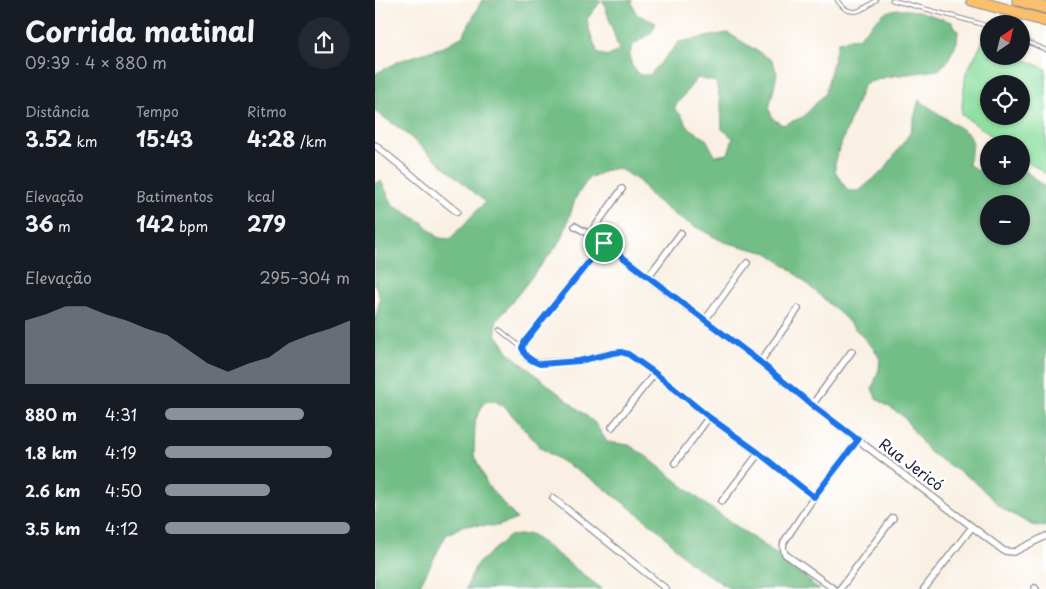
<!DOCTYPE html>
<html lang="pt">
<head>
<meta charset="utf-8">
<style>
  body { margin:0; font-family:"Playpen Sans",sans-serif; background:#242831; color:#f1f3f6; height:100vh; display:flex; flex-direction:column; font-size:19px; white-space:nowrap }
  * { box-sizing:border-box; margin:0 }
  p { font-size:16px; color:#9ea1a6 }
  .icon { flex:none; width:28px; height:28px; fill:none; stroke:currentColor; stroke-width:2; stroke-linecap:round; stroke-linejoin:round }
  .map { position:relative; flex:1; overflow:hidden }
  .drawer { display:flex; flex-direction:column; background:#171b24; width:375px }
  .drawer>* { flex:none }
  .needle { width:32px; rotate:35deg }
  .controls { position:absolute; left:605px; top:15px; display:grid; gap:10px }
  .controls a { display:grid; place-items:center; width:50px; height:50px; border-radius:50%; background:#171b24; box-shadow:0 1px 4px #0004; font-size:25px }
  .pin { position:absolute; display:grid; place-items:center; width:42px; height:42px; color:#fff; margin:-21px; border:2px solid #fff; border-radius:50%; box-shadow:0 1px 5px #0007 }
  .round { display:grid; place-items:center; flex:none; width:52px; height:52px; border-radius:26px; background:#242831 }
  .head { display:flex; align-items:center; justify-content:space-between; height:85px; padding:0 25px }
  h1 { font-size:28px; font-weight:700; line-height:38px }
  .figures { display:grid; grid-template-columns:repeat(3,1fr); gap:8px; height:85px; padding:5px 25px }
  .figures div { display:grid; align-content:center }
  .figures b { font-size:21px; font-weight:700 }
  .figures small { font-size:14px; font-weight:400 }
  .figures p { font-size:14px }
  .chart { height:140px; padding:10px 25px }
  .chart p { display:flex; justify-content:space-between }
  .chart svg { width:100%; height:90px; margin-top:5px; fill:#8c9099; opacity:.7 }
  ul { padding:0 25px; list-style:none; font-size:16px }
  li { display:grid; grid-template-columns:80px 60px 1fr; align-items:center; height:38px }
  li i { height:12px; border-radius:6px; background:#8c9099 }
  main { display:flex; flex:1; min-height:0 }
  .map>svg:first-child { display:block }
</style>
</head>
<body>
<main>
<section class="drawer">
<div class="head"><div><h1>Corrida matinal</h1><p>09:39 · 4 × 880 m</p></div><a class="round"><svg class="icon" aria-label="share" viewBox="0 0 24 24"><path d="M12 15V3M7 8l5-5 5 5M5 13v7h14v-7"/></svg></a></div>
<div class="figures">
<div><p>Distância</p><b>3.52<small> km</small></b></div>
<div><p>Tempo</p><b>15:43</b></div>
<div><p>Ritmo</p><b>4:28<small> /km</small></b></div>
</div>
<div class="figures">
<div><p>Elevação</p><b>36<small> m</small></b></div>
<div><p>Batimentos</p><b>142<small> bpm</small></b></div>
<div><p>kcal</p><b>279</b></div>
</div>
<div class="chart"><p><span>Elevação</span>295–304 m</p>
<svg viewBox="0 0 160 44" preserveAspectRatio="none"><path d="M0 44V13L10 10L20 6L30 6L40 10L50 13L60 17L70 20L80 27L90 34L100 38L110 34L120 31L130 24L140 20L150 17L160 13V44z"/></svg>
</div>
<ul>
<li><b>880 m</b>4:31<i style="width:75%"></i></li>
<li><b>1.8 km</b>4:19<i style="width:90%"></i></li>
<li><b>2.6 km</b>4:50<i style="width:57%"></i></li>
<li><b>3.5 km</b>4:12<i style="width:100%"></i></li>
</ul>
</section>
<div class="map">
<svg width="671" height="589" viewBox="0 0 671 589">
  <rect width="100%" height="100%" fill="#fff"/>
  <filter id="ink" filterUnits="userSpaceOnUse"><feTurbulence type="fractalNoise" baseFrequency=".02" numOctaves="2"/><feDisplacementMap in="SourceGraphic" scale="10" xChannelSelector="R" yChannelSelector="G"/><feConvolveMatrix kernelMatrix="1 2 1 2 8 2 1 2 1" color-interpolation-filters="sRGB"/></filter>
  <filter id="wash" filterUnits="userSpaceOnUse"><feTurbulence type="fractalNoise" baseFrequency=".0096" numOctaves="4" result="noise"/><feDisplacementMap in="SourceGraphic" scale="20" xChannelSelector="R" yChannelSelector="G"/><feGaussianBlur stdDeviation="1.12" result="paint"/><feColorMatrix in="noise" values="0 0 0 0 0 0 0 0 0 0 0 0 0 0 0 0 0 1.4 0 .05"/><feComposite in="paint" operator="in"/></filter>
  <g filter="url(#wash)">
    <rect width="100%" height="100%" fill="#f9f0e3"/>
    <!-- green -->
    <path fill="#8ddfa0" stroke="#58806e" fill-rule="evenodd" d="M608,41l6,3v12h28l29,13v105l-25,-17v-13h-18l-42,-30 5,-41zM614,84h32v32h-32z"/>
    <!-- forest -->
    <path fill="#72be86" stroke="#4a7060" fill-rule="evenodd" d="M107,0h120l-15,19 3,14 8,21 11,2 10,-6 -16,-50h29v2l4,12 20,9 -5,10 -18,12 -4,11 3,10 7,9h11l29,-33 49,-9 45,28 4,13 -8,35 4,10 10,6 20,-8 22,-23 13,-52 21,-5 25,-24 12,-4 22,2 34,11 6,9 -1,11 -10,20 -9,8 -53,7 -21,7 -29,76v11l13,20h11l25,-21 26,-37 9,-33 48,33 6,9 -5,22 9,6 12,-6v12h32v-9l25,21v338l-3,1 -11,-2 -29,-16 -29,-28 -45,-29 -26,-36 -26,-17 -5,-10 7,-20 1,-10 -6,-10 -30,-32 -56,-50 -20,-14 -44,-11 -45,-24 -26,-20 -14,-17 -19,-12h-10l-21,9 -13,19 -14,42 -66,83v12l14,20 85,69 12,19 22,3 18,12 62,50 69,48 41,34h-89l-41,-27 -29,-31 -61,-47 -57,-35 -37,-42 -10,-6 -11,1 -9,19 -1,34 14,31 29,33 -19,7 -34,-1 -18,10 -28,54h-43v-269l5,-21 -5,-15v-101l6,-2 12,24 29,17 17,16 11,1 35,-37 -83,-72 -27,-19v-37l24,-13 44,-14 20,-11zM322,78l19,4 5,23 1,24 11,9 -5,16 -13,2 -9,-17 -18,-12 -7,-12 -7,-7zM614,204h32v32h-32z
      M156,534l71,55h-136l10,-24 33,-29z"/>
  </g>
  <g filter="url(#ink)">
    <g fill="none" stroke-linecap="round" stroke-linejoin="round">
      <defs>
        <path id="lane" d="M462,0c12,19 26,11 39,0
          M517,0l86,23 11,4
          M646,39l25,11
          M125,330l22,18"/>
        <path id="street" d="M0,145l82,67
          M200,226l29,17 44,34 112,85 52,43 192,146 10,1 32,-16
          M215,234l32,-45
          M229,243l-79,98 -3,7 4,9 7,4 7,2 39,-2 34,-8 8,-1 7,2 27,19 54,44 50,36 55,44
          M273,277l33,-44
          M330,320l42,-57
          M385,362l38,-53
          M437,405l40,-54
          M237,427l43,-54
          M300,463l34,-46
          M178,498l113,91
          M347,501l37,-48
          M660,588l1,1
          M459,589l-49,-35 -2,-7 1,-5 30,-45 44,-57
          M465,589l53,-71
          M549,589l48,-62"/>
        <path id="highway" d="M597,0l74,21
          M643,0l28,8"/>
      </defs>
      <!-- lane casing -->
      <use href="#lane" stroke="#8e898f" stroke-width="5"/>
      <!-- street casing -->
      <use href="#street" stroke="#8e898f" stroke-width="8"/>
      <!-- highway casing -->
      <use href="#highway" stroke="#8e898f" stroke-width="13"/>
      <!-- lane -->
      <use href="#lane" stroke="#fff" stroke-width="3"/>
      <!-- street -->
      <use href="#street" stroke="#fff" stroke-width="5.5"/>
      <!-- highway -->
      <use href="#highway" stroke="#f9bf6d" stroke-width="11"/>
    </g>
  </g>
  <g fill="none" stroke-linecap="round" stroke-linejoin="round" filter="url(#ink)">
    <defs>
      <path id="route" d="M229,243l156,119 52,43 46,35 -44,57 -55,-44 -50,-36 -54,-44 -27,-19 -7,-2 -8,1 -34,8 -39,3 -7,-3 -7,-5 -4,-8 3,-7z"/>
    </defs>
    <!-- route casing -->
    <use href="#route" stroke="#fff" stroke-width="10"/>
    <!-- route -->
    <use href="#route" stroke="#1a73e8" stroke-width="6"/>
  </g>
  <g text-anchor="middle" stroke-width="5" stroke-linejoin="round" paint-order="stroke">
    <!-- street labels -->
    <g font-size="15" fill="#22223b" stroke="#fff">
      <text transform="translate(536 465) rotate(37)" y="5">Rua Jericó</text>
    </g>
  </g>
</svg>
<div class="controls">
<a><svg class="needle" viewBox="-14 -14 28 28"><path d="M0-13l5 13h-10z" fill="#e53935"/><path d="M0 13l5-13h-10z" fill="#9ea1a6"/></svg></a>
<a><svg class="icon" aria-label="locate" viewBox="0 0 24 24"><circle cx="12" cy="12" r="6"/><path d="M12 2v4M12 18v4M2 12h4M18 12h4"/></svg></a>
<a>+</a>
<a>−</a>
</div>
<div class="pin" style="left:229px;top:243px;background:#1e9e55"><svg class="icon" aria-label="arrive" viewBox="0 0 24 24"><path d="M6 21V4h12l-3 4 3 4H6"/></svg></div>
</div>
</main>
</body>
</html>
